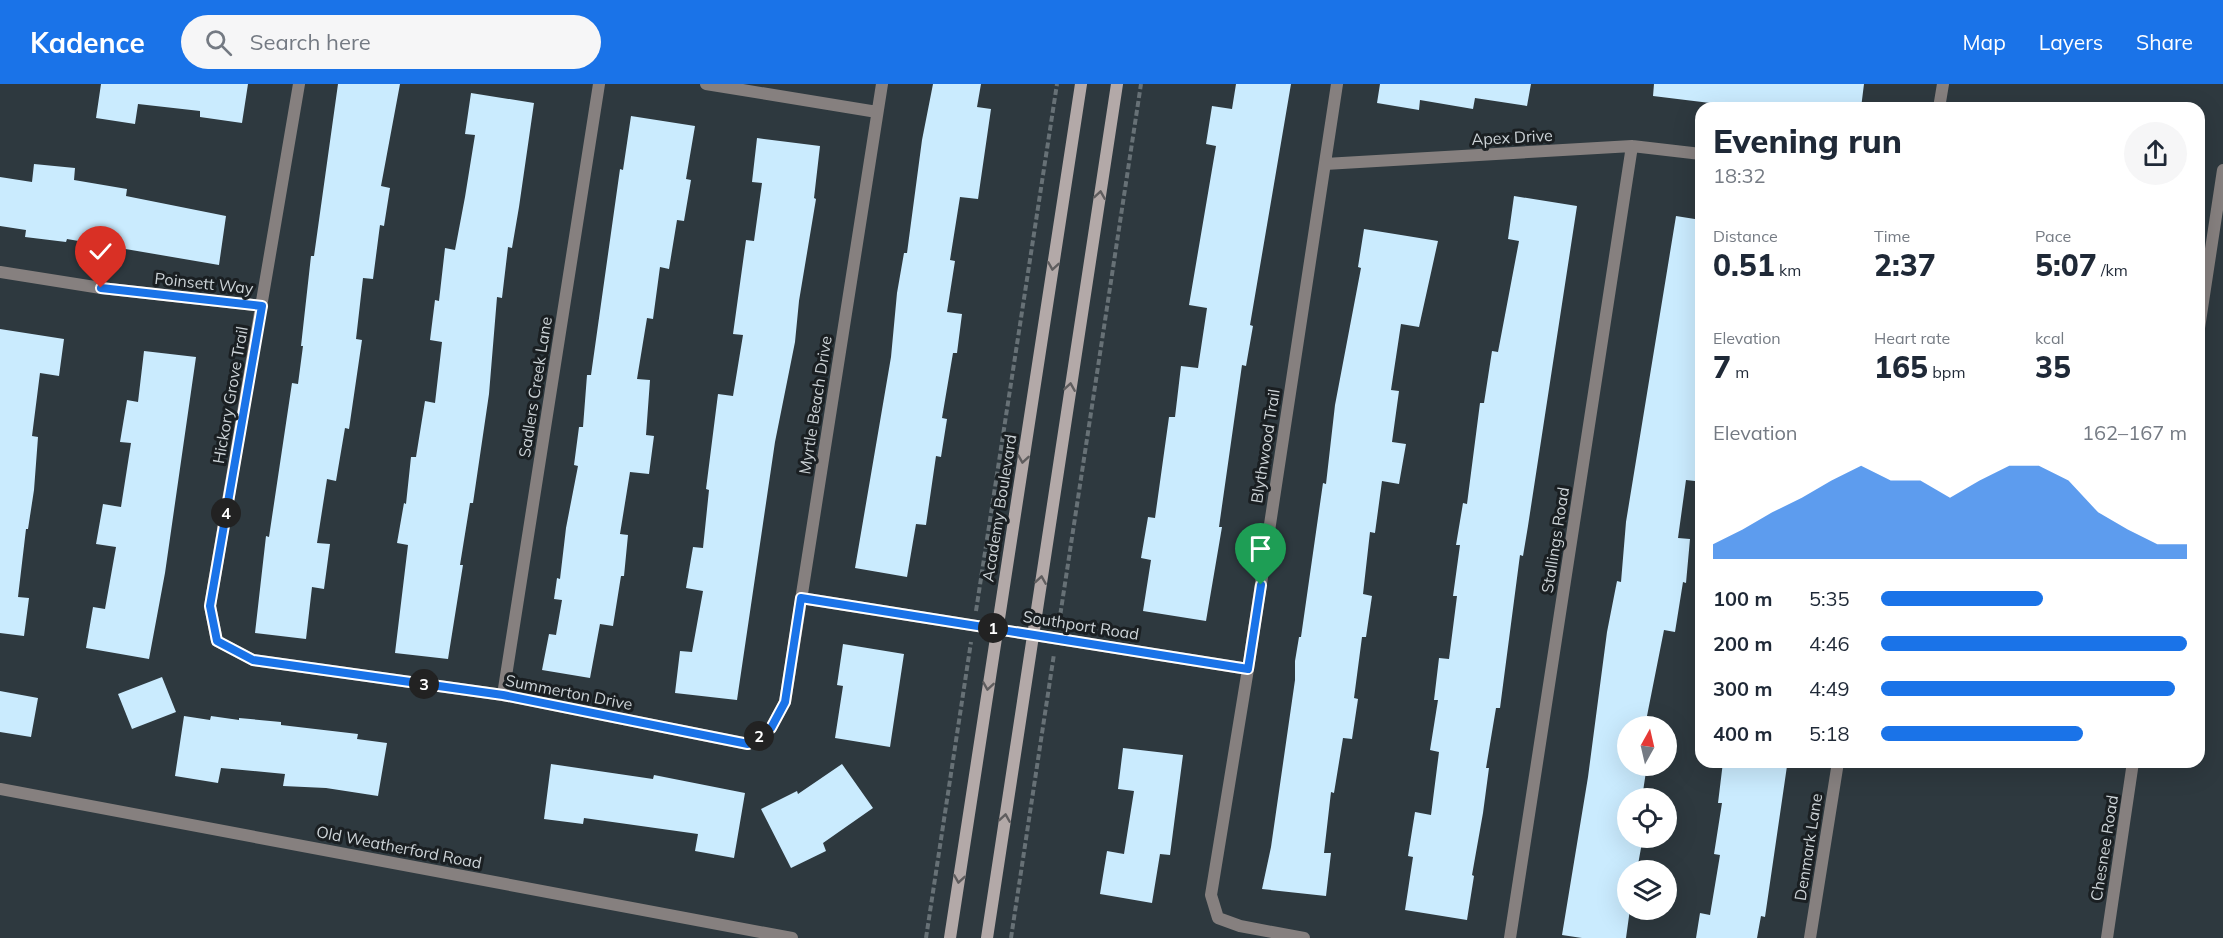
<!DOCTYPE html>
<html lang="en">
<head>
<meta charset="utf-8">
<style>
  body { margin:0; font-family:Mulish,sans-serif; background:#f6f6f7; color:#1f2937; height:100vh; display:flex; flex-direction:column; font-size:22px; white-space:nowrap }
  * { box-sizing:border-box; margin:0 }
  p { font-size:20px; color:#747a83 }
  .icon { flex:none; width:33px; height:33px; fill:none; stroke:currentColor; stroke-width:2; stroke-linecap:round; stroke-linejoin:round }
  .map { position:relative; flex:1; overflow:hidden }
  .panel { position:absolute; left:1695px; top:18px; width:510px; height:666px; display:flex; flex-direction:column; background:#fff; border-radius:18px; box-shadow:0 6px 24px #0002 }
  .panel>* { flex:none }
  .needle { width:39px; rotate:8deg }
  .buttons { position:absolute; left:1617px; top:632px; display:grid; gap:12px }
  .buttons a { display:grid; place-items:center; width:60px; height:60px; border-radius:50%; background:#fff; box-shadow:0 6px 24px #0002; font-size:30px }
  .pin { position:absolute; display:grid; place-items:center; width:51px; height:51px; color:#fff; margin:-62px -26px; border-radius:50% 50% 50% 0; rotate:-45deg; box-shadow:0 0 6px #0007 }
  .pin .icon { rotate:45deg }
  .km { position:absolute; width:30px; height:30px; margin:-15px; border-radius:50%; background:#222; color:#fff; font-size:16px; line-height:30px; text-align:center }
  .round { display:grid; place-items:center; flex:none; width:63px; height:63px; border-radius:32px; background:#f6f6f7 }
  .overview { display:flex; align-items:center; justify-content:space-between; height:102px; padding:0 18px }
  h1 { font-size:33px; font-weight:800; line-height:45px }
  .metrics { display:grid; grid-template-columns:repeat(3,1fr); gap:9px; height:102px; padding:6px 18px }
  .metrics div { display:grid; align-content:center }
  .metrics b { font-size:30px; font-weight:800 }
  .metrics small { font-size:16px; font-weight:400 }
  .metrics p { font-size:16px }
  .chart { height:168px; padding:12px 18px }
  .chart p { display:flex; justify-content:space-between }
  .chart svg { width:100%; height:108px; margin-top:6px; fill:#1a73e8; opacity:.7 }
  ul { padding:0 18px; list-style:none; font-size:20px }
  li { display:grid; grid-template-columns:96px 72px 1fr; align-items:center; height:45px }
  li i { height:15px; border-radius:8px; background:#1a73e8 }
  header { display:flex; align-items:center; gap:36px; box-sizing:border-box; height:84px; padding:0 30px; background:#1a73e8; color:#fff }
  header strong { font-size:28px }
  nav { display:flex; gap:33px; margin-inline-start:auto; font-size:21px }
  .search { width:420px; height:54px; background:#f6f6f7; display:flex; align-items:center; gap:15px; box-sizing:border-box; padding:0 21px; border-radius:33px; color:#747a83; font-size:22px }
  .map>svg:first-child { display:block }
</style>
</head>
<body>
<header>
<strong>Kadence</strong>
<div class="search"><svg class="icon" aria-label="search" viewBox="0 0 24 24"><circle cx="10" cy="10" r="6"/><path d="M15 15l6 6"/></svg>Search here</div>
<nav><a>Map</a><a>Layers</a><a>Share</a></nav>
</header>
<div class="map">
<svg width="2223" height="854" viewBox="0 0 2223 854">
  <rect width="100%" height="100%" fill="#2e393f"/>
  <!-- building -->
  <path fill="#caebfe" d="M101,0h147l-6,39 -42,-6v-6l-62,-7 -3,20 -39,-6z
    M338,0h62l-19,102 9,2 -6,38 -4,-1 -7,54 -10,-1 -7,61 6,1 -13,89 -4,-1 -9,53 -9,-2 -10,64 13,1 -6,45 -12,-2 -6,52 -51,-6 11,-97 3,1 23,-154 6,1 5,-38h-2l10,-90h3z
    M933,0h48l-4,23 14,2 -13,90 -18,-2 -10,63 5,1 -8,51 15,2 -5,39h-4l-11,65 5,1 -6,38 -5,-1 -10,69 -10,-1 -9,53 -52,-9 36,-211 6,-64 7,-40h3l15,-113z
    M1236,0h55l-41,241 3,1 -7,40 -4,-1 -23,162h3l-16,94 -63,-10 8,-51 -10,-2 7,-41 7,1 14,-101h6l6,-51 17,2 9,-60 -18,-3 27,-159 -10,-2 6,-38 20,3z
    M1380,0h151l-4,22 -52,-8 -2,11 -53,-9 -1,10 -42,-7z
    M1654,0h210l-3,24h-110l-98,-12z
    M471,9l63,10 -15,104 -7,41 -4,-1 -6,51 -5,-1 -8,97 -16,109h-3l-10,62h3l-15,94 -53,-6 13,-108 -11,-2 7,-40 2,1 5,-47h5l9,-56 10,2 7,-61 -12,-2 5,-40 4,1 6,-53 10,2 10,-53 10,-62 -10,-1z
    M631,32l64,10 -9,53 5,1 -7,41 -7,-1 -8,49 -9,-2 -7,52 -6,-1 -10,61 13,1 -4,55 8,1 -5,38 -19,-2 -10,62 8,1 -4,41h-3l-8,50 -13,-2 -10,54 -48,-8 7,-36 7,1 6,-35 -8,-1 3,-21 3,1 6,-51 12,-62 -4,-1 5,-38h4l4,-52h4l29,-206 3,1z
    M757,54l63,8 -6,52 2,1 -17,102 -4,41 -20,100 -38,258 -62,-7 5,-42 12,1 11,-61 -17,-3 7,-41 10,1 6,-58 -3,-1 12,-95 15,2 10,-61 -10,-1 13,-94 8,1 8,-58 -10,-1z
    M34,80l41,4 -1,12 53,9 -1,7 100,20 -7,49 -152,-26 -1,3 -41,-5 1,-7 -26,-4v-49l32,5z
    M1514,112l63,10 -49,320 -5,30 -3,-1 -20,153h-4l-10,60h3l-6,45 -11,62 2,1 -7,44 -62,-10 8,-53 -5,-1 7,-44 16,3 8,-63 -9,-2 8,-50h-4l5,-42 10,1 8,-63h-4l7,-51h-4l7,-42 4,1 13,-101h4l8,-52 6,1 21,-111 -11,-2z
    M1676,132l25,4v220l-6,41 -9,-1 -8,58 12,1 -4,44 -3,-1 -8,50 -11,-2 -19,96h-17v39h19l-5,33h-14v39h15l-6,33h-9v39h2l-4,29h-44l-20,-3 26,-158 19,-145 10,-51 4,1 5,-60z
    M1364,145l74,12 -19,86 -18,-3 -10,66 8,1 -7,51 14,2 -7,40 -17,-3 -7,52 -5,-1 -7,62 9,2 -6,41h-4l-8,61 4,1 -6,40 -9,-1 -9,55 -3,-1 -7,61h7l-5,43 -64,-7 9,-42 24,-167v-19l4,-24h2l22,-154 3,1 9,-79 26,-137 -3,-1z
    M0,245l64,10 -5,37 -19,-3 -8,63 6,1 -4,53 -6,39h-2l-8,68 11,1 -5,38 -24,-3z
    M144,267l52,6 -31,216 -16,86 -63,-11 7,-41 12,2 11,-62 -20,-3 7,-40 18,3 10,-64 -11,-1 7,-42 11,2z
    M843,560l61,10 -14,93 -55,-9 8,-52 -6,-1z
    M162,593l14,35 -44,17 -14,-35z
    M0,607l38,7 -7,39 -31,-5z
    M184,632l26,4 1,-4 28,4v-2l42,4v3l77,9 -1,5 30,4 -9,53 -52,-8 -43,-2 2,-12 -64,-6 -3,15 -43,-7z
    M1123,664l60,7 -13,100 -10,-1 -8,49 -52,-9 7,-43 17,3 10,-63 -16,-2z
    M1723,678l64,4 -22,151 -4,-1 -4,22h-61l4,-25 10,2 10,-60 -6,-1 8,-51h-4z
    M551,680l102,15 1,-4 91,18 -11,65 -39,-7 3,-17 -114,-16 -1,6 -39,-5z
    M842,680l31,44 -50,35 3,8 -35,17 -30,-59 36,-18 1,3z"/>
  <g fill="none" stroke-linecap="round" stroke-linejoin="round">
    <!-- path -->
    <path stroke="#677176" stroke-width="4" stroke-dasharray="6 3" stroke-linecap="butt" d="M976,527l81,-527
      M1059,539l82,-539
      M926,854l45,-296
      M1011,854l43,-284"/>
    <!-- minor -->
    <path stroke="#86807f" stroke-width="12" d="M299,0l-89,522 7,35 36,19 250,35 245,49 23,-16 14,-26 97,-618
      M706,0l171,28
      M1939,24l4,-24
      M1325,80l307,-18 69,8
      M0,188l101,16 161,18
      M2199,244l24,-158
      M801,514l447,71
      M503,611l96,-611
      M0,705l792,149
      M1304,854l-64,-12 -22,-8 -7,-23 37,-226 89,-585
      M1510,854l122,-792
      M1810,854l28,-176
      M2107,854l26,-176"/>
    <!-- secondary -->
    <path stroke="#b3a9a8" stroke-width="12" d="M950,854l131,-854
      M987,854l130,-854"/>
  </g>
  <!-- one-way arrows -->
  <defs><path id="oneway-chevron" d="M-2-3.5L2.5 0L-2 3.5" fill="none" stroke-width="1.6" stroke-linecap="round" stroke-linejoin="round" transform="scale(1.5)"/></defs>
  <g stroke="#5f5d5e">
    <use href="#oneway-chevron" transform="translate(1100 111) rotate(-81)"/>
    <use href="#oneway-chevron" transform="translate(1053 182) rotate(99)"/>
    <use href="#oneway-chevron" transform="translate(1070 303) rotate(-81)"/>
    <use href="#oneway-chevron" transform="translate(1023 375) rotate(99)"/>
    <use href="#oneway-chevron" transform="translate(1041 496) rotate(-81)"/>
    <use href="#oneway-chevron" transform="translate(988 602) rotate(99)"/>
    <use href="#oneway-chevron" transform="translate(1005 734) rotate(-81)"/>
    <use href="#oneway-chevron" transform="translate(959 795) rotate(99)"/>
  </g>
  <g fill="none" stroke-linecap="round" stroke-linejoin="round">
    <defs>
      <path id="route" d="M101,204l161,18 -52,300 7,35 36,19 250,35 245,49 23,-16 14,-26 16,-104 447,71 13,-84"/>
    </defs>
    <!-- route casing -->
    <use href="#route" stroke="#fff" stroke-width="12"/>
    <!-- route -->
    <use href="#route" stroke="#1a73e8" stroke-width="8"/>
  </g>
  <g text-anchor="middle" stroke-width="6" stroke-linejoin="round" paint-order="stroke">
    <!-- street labels -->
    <g font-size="16" fill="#ccd3d7" stroke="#1a1f22">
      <text transform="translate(1512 53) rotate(-3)" y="6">Apex Drive</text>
      <text transform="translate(204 199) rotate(6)" y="6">Poinsett Way</text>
      <text transform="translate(535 303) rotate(-81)" y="6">Sadlers Creek Lane</text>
      <text transform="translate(230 311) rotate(-80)" y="6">Hickory Grove Trail</text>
      <text transform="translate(815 321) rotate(-81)" y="6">Myrtle Beach Drive</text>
      <text transform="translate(1265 362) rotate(-81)" y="6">Blythwood Trail</text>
      <text transform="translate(999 424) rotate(-81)" y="6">Academy Boulevard</text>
      <text transform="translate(1555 456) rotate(-81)" y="6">Stallings Road</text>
      <text transform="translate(1081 541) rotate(9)" y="6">Southport Road</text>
      <text transform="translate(569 608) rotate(11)" y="6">Summerton Drive</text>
      <text transform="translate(399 763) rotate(11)" y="6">Old Weatherford Road</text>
      <text transform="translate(1808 763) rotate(-81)" y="6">Denmark Lane</text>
      <text transform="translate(2104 764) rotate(-81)" y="6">Chesnee Road</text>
    </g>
  </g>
</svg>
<div class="buttons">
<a><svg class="needle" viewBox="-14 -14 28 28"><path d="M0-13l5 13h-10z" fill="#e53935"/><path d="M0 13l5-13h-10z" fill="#747a83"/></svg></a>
<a><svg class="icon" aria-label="locate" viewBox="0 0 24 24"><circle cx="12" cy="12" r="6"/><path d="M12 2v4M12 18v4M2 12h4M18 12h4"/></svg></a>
<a><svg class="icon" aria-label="layers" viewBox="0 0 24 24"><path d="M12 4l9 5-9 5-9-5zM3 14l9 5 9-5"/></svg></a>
</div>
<div class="pin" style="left:1261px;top:501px;background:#1e9e55"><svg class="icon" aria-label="arrive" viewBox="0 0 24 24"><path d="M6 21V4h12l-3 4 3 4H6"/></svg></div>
<div class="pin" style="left:101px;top:204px;background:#d93025"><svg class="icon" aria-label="check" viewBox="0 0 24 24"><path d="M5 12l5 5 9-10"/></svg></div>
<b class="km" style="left:993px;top:544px">1</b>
<b class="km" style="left:759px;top:652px">2</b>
<b class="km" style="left:424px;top:600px">3</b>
<b class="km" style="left:226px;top:429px">4</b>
<section class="panel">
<div class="overview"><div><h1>Evening run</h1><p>18:32</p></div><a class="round"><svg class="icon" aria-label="share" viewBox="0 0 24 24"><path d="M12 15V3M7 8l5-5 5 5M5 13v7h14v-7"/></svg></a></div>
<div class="metrics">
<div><p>Distance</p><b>0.51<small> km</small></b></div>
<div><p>Time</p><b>2:37</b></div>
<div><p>Pace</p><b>5:07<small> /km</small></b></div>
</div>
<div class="metrics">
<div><p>Elevation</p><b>7<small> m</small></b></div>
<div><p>Heart rate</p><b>165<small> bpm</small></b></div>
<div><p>kcal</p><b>35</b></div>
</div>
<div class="chart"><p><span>Elevation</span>162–167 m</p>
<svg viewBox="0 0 160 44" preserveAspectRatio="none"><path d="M0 44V38L10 32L20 25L30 19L40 12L50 6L60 12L70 12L80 19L90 12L100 6L110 6L120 12L130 25L140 32L150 38L160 38V44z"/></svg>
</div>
<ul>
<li><b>100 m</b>5:35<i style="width:53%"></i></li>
<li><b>200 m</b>4:46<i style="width:100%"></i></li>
<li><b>300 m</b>4:49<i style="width:96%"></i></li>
<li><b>400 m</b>5:18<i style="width:66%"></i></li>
</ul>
</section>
</div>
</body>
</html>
